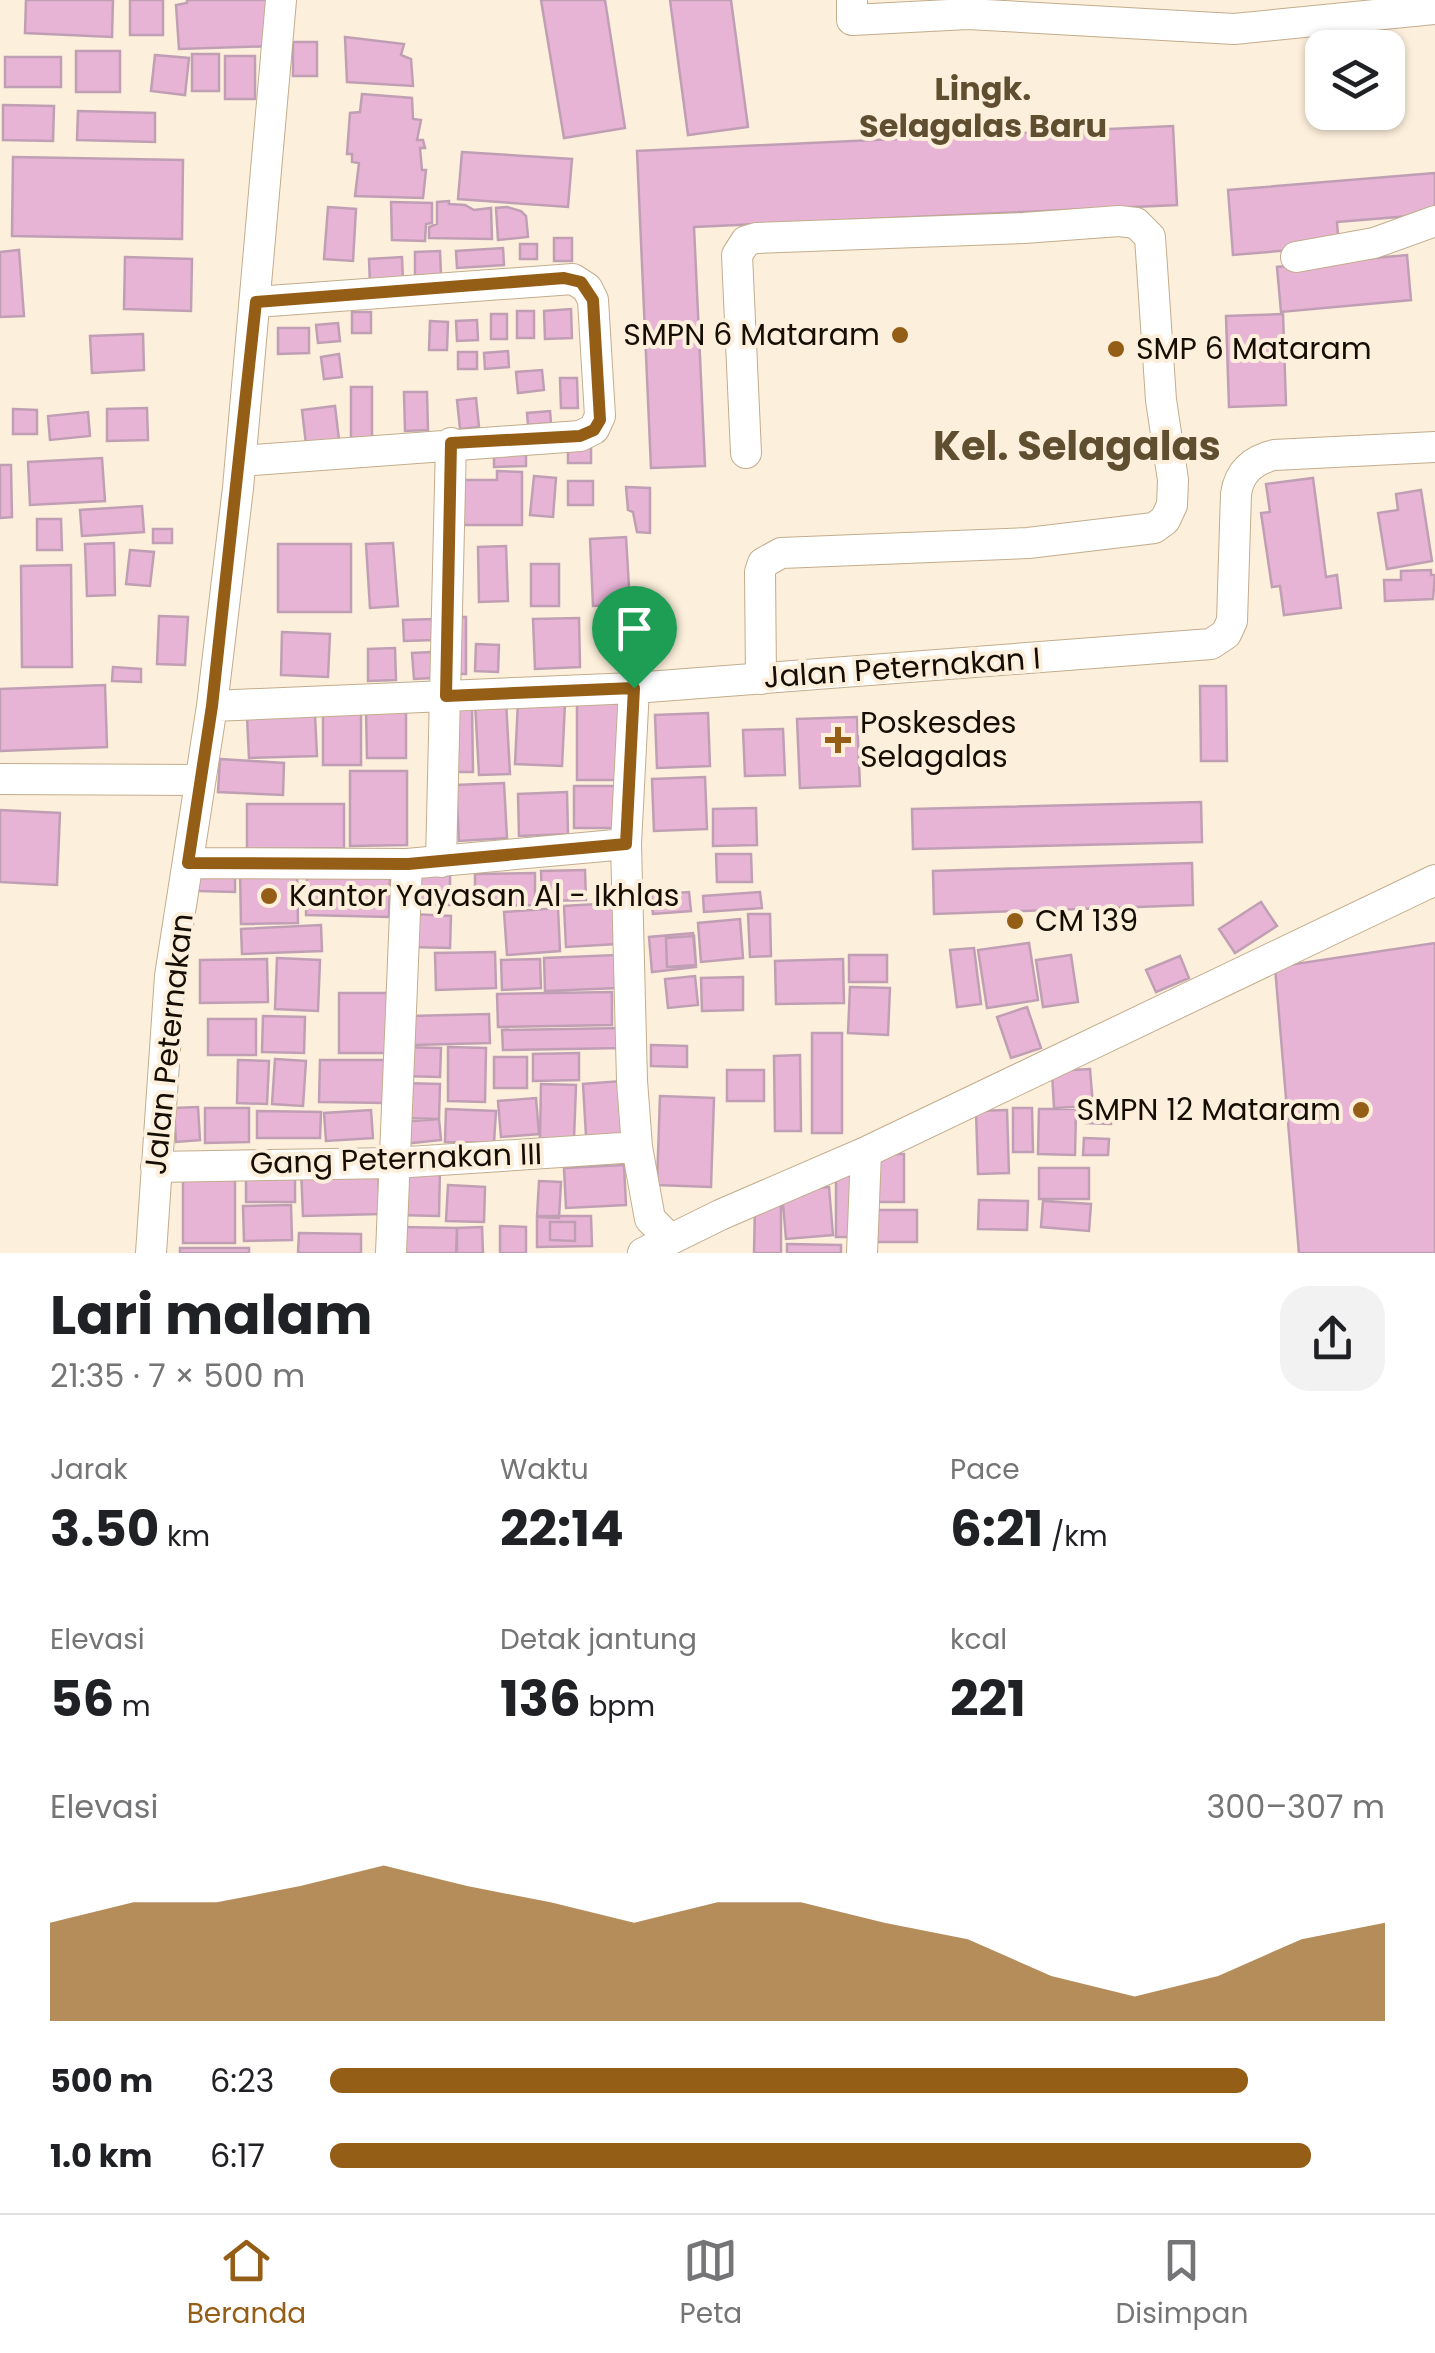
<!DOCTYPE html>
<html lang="id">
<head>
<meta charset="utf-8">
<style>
  body { margin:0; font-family:Poppins,sans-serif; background:#f2f2f2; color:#202124; height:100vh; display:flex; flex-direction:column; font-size:38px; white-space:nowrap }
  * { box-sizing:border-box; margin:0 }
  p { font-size:32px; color:#757577 }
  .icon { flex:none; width:55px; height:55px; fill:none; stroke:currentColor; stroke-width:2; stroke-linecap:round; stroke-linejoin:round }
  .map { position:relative; height:1253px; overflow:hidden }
  .drawer { display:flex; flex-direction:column; background:#fff; flex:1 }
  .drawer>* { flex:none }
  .fabs { position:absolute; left:1305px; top:30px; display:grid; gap:20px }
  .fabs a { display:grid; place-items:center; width:100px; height:100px; border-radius:20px; background:#fff; box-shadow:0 2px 8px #0004; font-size:50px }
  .pin { position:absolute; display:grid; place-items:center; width:85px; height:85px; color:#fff; margin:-102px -42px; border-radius:50% 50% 50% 0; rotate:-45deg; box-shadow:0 0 10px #0007 }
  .pin .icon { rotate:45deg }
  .round { display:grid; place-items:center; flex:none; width:105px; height:105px; border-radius:30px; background:#f2f2f2 }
  .overview { display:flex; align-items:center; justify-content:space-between; height:170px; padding:0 50px }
  h1 { font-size:55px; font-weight:700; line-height:75px }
  .stats { display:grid; grid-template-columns:repeat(3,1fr); gap:15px; height:170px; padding:10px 50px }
  .stats div { display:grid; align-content:center }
  .stats b { font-size:50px; font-weight:700 }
  .stats small { font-size:28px; font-weight:400 }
  .stats p { font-size:28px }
  .chart { height:280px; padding:20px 50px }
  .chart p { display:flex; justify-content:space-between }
  .chart svg { width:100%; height:180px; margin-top:10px; fill:#955e16; opacity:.7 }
  ul { padding:0 50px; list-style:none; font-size:32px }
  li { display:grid; grid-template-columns:160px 120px 1fr; align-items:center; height:75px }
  li i { height:25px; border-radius:12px; background:#955e16 }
  .tabs { display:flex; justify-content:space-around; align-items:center; height:140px; border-top:2px solid #e0e0e0; background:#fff; font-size:28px; color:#757577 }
  .tabs a { display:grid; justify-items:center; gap:5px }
  .tabs .on { color:#955e16 }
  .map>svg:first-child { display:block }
</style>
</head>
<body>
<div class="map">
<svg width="1435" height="1253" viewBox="0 0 1435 1253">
  <rect width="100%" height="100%" fill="#fcefdb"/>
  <!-- building -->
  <path fill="#e8b4d6" stroke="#c09fb4" stroke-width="2.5" d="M26,0h87l-1,37 -87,-4z
    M130,0h33v35h-33z
    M187,0h89v46l-97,3 -3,-44 11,-2z
    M541,0h64l20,128 -61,10z
    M670,0h61l17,127 -60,8z
    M345,37l59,7 -3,11 10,4 2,27 -66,-4z
    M293,42h24v34h-24z
    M76,51h44v41h-44z
    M192,54h27v37h-27z
    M155,55l34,3 -4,37 -34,-4z
    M225,56h30v43h-30z
    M5,57h56v30h-56z
    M362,94l50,4 1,21 8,1 -4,20h6l2,8h-5l2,22h4l-3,28 -68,-2 4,-33 -7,-1v-8h-5l3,-41 10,-1z
    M3,105l51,1 -1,35 -50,-1z
    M78,111l77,2v29l-78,-2z
    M1173,126l4,79 -483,22 11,239 -54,2 -14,-317z
    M462,152l110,7 -4,48 -110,-8z
    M13,157l170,3 -1,79 -170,-3z
    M1435,173v41l-98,8 1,14 -12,11 -93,8 -5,-65z
    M449,201v3l16,1 9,5 17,-2 1,31 -63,-1v-11l8,-3v-22z
    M391,202l41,1v20l-6,1 -1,17 -33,-1z
    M328,207l28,2 -3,52 -29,-2z
    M507,207l14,4 5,5 2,21 -30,3 -2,-32z
    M554,238h18v23h-18z
    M520,244h17v15h-17z
    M503,248l1,17 -47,3 -1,-17z
    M19,250l5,66 -24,1v-65z
    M440,251l1,24 -26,1v-24z
    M1407,255l4,45 -130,12 -4,-45z
    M125,257l67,2 -1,52 -67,-2z
    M402,257l1,26 -33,2 -1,-26z
    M571,309l1,29 -27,1 -1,-28z
    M517,311h17v27h-17z
    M352,312h19v21h-19z
    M491,314h16v25h-16z
    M1283,314l3,91 -57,2 -3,-91z
    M477,320l1,20 -21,1 -1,-20z
    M430,321l18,1 -1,28h-18z
    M338,323l2,18 -22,2 -2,-18z
    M278,328h31v25l-31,1z
    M143,334l1,36 -52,3 -2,-37z
    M508,351l1,16 -24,2 -1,-16z
    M458,352h19v17h-19z
    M339,354l3,23 -18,2 -3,-22z
    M542,370l2,20 -26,3 -2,-21z
    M560,378h17l1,30h-17z
    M351,387h21v52h-21z
    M404,392h23l1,38 -23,1z
    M476,398l3,29 -19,2 -3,-29z
    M335,406l4,34 -33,4 -4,-34z
    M147,408l1,32 -41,1v-32z
    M13,409l24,1v24h-24z
    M550,411l1,12 -23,2 -1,-12z
    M88,412l2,24 -40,4 -2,-24z
    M568,447h23v16h-23z
    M526,451v15l-32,1v-15z
    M102,458l3,43 -75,4 -2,-43z
    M0,465h11l1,52 -12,1z
    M497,471l25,1v53h-61l1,-45h35z
    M534,476l22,2 -3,39 -23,-2z
    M1313,478l13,99 11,-2 4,33 -57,7 -4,-29 -8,1 -11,-74 9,-1 -4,-28z
    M568,481h25v24h-25z
    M626,487l24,1v45l-13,-1 -4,-20 -5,-2z
    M1421,490l11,71 -45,8 -9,-56 20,-3 -2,-16z
    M142,506l2,26 -62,4 -2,-26z
    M37,519h24l1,31h-25z
    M153,529h19v14h-19z
    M626,537l4,67 -37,2 -3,-67z
    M114,543l1,52 -28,1 -2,-52z
    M393,543l5,63 -28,2 -4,-64z
    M278,544h73v68h-73z
    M506,546l2,55 -29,1 -1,-55z
    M130,550l24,2 -4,34 -24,-2z
    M531,564h28v42h-28z
    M71,565l1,102h-50l-1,-101z
    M1431,570v5h4l-2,24 -48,2 -1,-21h17v-9z
    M159,616l29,1 -3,48 -28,-1z
    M452,617h14v57h-14z
    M579,618l1,49 -45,2 -2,-50z
    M434,619l1,21 -31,1 -1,-21z
    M282,632l48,2 -2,43 -47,-2z
    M476,644l23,1 -1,27 -23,-1z
    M395,648l1,32 -28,1v-32z
    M431,652l2,26 -19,1 -2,-26z
    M113,667l28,2v13l-29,-1z
    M105,685l2,62 -107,4v-62z
    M1200,686h26l1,75h-26z
    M506,701l4,73 -31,1 -4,-73z
    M518,701l47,2 -3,63 -47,-2z
    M577,701h48v79h-48z
    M323,705h38v60h-38z
    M450,707h22l1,65h-23z
    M406,708v50h-39l-1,-49z
    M708,713l2,53 -53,2 -2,-53z
    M315,715l2,41 -68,2 -2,-41z
    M857,717l3,69 -60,2 -3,-69z
    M783,729l2,46 -40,1 -2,-46z
    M220,759l64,4 -1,32 -65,-3z
    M350,771h57v74l-57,1z
    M705,777l2,52 -53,2 -2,-52z
    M504,783l3,55 -48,3 -3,-56z
    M574,786h43v42h-43z
    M567,792l1,42 -49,2 -1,-42z
    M1201,802l1,40 -289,7 -1,-40z
    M247,804h97v44l-97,1z
    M756,808l1,37 -44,1v-37z
    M0,810l60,3 -3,72 -57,-3z
    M716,854h35l1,28h-35z
    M1192,863l1,42 -259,9 -1,-43z
    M297,868l1,55 -57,1 -1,-55z
    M411,868h39v37l-40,-1z
    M198,869l37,1v22l-37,-1z
    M585,870l1,30 -44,1 -1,-30z
    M307,871l83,2 -1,44 -83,-2z
    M535,873v32l-60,1v-32z
    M689,892l2,19 -38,3 -2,-19z
    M760,892l2,16 -58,4 -1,-16z
    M1261,902l16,24 -42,27 -16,-24z
    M615,903l2,41 -51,3 -2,-41z
    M558,908l2,43 -53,4 -3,-43z
    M411,914l40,2 -1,32 -40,-1z
    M748,914h22l1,42 -21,1z
    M740,919l3,39 -42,4 -3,-39z
    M321,925l1,26 -80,3 -1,-25z
    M693,933l3,34 -44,5 -3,-35z
    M694,936l2,29 -29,2 -1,-29z
    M1029,943l9,57 -51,8 -9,-58z
    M1435,943v310h-136l-24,-286z
    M974,948l7,56 -24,3 -7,-57z
    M495,952l1,36 -60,2 -1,-37z
    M617,955l1,33 -73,3 -1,-33z
    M849,955h38v27h-38z
    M1071,955l7,47 -35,5 -7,-47z
    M1180,956l9,22 -33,14 -10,-22z
    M277,958l43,2 -2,51 -43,-2z
    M267,959l1,43 -68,1v-43z
    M540,959l1,29 -39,2 -1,-30z
    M843,959l1,44 -68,1 -1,-43z
    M695,976l3,29 -30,3 -3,-29z
    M743,977v33l-41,1 -1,-33z
    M850,987l40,1 -2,47 -40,-2z
    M612,992v33l-114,2 -1,-33z
    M339,993h48v60h-48z
    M1027,1007l14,41 -30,10 -14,-41z
    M489,1014l1,29 -78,2 -1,-29z
    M263,1016l42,1 -1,36 -42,-1z
    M208,1019h48v36h-48z
    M622,1028v20l-119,2 -1,-20z
    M812,1033h30v100h-30z
    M651,1045l36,1v21l-36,-1z
    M401,1047l40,1 -1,29 -39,-1z
    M448,1047l38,1 -1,54 -37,-1z
    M579,1053v27l-46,1v-27z
    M800,1055l1,76h-26l-1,-75z
    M494,1057h33v31h-33z
    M275,1059l31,2 -3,45 -31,-2z
    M238,1060l31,1 -2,43 -30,-1z
    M320,1060h66v43l-67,-1z
    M1090,1069l3,37 -39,2 -2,-37z
    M727,1070h37v31h-37z
    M622,1081l3,53 -39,2 -3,-52z
    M401,1083l39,1 -1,35 -39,-1z
    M541,1084l35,1 -2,54 -34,-1z
    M660,1096l54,2 -3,89 -54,-2z
    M536,1098l3,36 -38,3 -3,-36z
    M198,1107l2,33 -24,2 -2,-34z
    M205,1108h44v34l-44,1z
    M1013,1108h19l1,44h-20z
    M1087,1108h24v16l-25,-1z
    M446,1109l50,2 -2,32 -49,-1z
    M1039,1109h37l-1,46 -37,-1z
    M371,1110l2,28 -47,3 -2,-28z
    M1007,1110l2,63 -31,1 -2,-63z
    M257,1111l64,1 -1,26h-63z
    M439,1119l2,21 -38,4 -2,-22z
    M1084,1138l25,1 -1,16h-25z
    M869,1154h35v48h-35z
    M624,1165l2,40 -60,3 -2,-40z
    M399,1166l41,2 -1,48 -42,-1z
    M246,1167h49v35h-49z
    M378,1167l2,47 -77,2 -2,-47z
    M836,1167h21v70h-21z
    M1039,1168h50v31h-50z
    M183,1173h52v70h-52z
    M539,1181l22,1 -2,36 -22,-1z
    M448,1185l37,2 -1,35 -38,-1z
    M829,1187l4,48 -47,4 -4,-48z
    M979,1200l49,1 -1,29 -49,-1z
    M1043,1201l48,3 -2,27 -48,-4z
    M291,1205l1,35 -48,1 -1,-35z
    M755,1205h26v48h-27z
    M872,1210h45v32h-45z
    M537,1216h54l1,30 -55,1z
    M550,1222h25v19l-25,-1z
    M500,1226l26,1v26h-26z
    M401,1227l56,1 -1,25h-56z
    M482,1227l1,26h-26v-25z
    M299,1233l62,1v19h-63z
    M787,1244l54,1v8h-54z
    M180,1248h69v5h-69z"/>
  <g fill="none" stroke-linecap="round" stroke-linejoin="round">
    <defs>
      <path id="minor" d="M852,0v20l116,-6 266,15 201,-20
        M1296,257l78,-14 61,-22
        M746,453l-9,-198 9,-14 10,-3 268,-10 95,-7 17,2 14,14 11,163 12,80 -1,25 -7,15 -11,8 -126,15 -247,10 -18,10 -3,9 1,107
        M241,461l339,-25 14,-7 6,-13 -7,-116 -6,-12 -14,-9 -317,23
        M634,688l-8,156 6,237 5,66 13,72 20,20
        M212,706l422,-18 577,-44 15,-10 6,-13 4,-127c3,-22 17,-34 38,-39l161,-8
        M0,779l200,1
        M441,862l10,-419
        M188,863l219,1 219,-20
        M156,1167l238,-4 243,-16
        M151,1253l19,-277 42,-270 26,-218 43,-488
        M391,1253l16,-389
        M643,1253l77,-38 146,-63 569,-272
        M862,1253l4,-101"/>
    </defs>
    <!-- minor casing -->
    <use href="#minor" stroke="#c2ad8d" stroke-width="32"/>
    <!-- minor -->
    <use href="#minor" stroke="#fff" stroke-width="30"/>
  </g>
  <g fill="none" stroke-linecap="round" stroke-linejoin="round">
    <defs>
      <path id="route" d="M564,278l17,4 12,18 7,120 -6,10 -14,6 -129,7 -5,253 188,-8 -8,156 -218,20 -220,-1 24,-157 44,-404z"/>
    </defs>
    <!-- route casing -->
    <use href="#route" stroke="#fff" stroke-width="20"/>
    <!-- route -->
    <use href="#route" stroke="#955e16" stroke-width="12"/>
  </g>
  <!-- markers -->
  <g fill="#955e16" stroke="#fcefdb" stroke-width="4">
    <circle cx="900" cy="335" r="10"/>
    <circle cx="1116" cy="349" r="10"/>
    <path d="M833 725h10v10h10v10h-10v10h-10v-10h-10v-10h10z"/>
    <circle cx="269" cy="896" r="10"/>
    <circle cx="1015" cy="921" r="10"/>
    <circle cx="1361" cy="1110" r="10"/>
  </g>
  <g text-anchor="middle" stroke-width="8" stroke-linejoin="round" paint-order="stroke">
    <!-- poi labels -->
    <g font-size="30" fill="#160e04" stroke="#fcefdb" text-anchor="start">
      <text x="880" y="345" text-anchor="end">SMPN 6 Mataram</text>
      <text x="1136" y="359">SMP 6 Mataram</text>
      <text x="860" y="733">Poskesdes<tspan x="860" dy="34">Selagalas</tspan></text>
      <text x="289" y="906">Kantor Yayasan Al - Ikhlas</text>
      <text x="1035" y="931">CM 139</text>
      <text x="1341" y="1120" text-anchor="end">SMPN 12 Mataram</text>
    </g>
    <!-- street labels -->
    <g font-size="30" fill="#160e04" stroke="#fcefdb">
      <text transform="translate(902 668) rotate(-4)" y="10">Jalan Peternakan I</text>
      <text transform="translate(169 1044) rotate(-84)" y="10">Jalan Peternakan</text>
      <text transform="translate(396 1159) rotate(-2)" y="10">Gang Peternakan III</text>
    </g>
    <!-- neighbourhood labels -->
    <g font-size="32" font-weight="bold" fill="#604e31" stroke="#fcefdb">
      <text x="983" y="100">Lingk.<tspan x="983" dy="37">Selagalas Baru</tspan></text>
    </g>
    <!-- district labels -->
    <g font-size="40" font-weight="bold" fill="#604e31" stroke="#fcefdb">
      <text x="1077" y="460">Kel. Selagalas</text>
    </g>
  </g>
</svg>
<div class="fabs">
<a><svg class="icon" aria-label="layers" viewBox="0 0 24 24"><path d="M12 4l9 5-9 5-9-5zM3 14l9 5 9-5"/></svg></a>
</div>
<div class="pin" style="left:634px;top:688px;background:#1e9e55"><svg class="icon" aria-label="arrive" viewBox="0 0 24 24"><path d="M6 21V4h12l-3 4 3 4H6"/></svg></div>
</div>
<section class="drawer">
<div class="overview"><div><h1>Lari malam</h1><p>21:35 · 7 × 500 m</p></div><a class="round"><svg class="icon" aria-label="share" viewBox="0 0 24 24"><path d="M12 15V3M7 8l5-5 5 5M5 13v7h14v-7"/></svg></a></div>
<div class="stats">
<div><p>Jarak</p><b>3.50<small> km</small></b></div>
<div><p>Waktu</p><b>22:14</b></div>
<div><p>Pace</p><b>6:21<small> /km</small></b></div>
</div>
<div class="stats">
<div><p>Elevasi</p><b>56<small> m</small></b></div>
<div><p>Detak jantung</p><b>136<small> bpm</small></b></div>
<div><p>kcal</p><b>221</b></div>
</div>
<div class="chart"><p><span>Elevasi</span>300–307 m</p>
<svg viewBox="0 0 160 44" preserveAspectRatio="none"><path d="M0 44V20L10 15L20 15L30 11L40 6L50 11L60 15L70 20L80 15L90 15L100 20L110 24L120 33L130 38L140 33L150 24L160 20V44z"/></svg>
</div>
<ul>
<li><b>500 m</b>6:23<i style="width:87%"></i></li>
<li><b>1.0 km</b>6:17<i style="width:93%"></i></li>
</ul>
</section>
<nav class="tabs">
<a class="on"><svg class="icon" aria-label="home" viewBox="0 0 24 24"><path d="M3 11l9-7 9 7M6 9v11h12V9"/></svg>Beranda</a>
<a><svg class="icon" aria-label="map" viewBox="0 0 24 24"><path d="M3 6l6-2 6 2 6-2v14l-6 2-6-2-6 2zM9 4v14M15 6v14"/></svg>Peta</a>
<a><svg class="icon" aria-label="saved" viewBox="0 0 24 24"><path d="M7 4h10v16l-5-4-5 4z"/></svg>Disimpan</a>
</nav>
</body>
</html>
